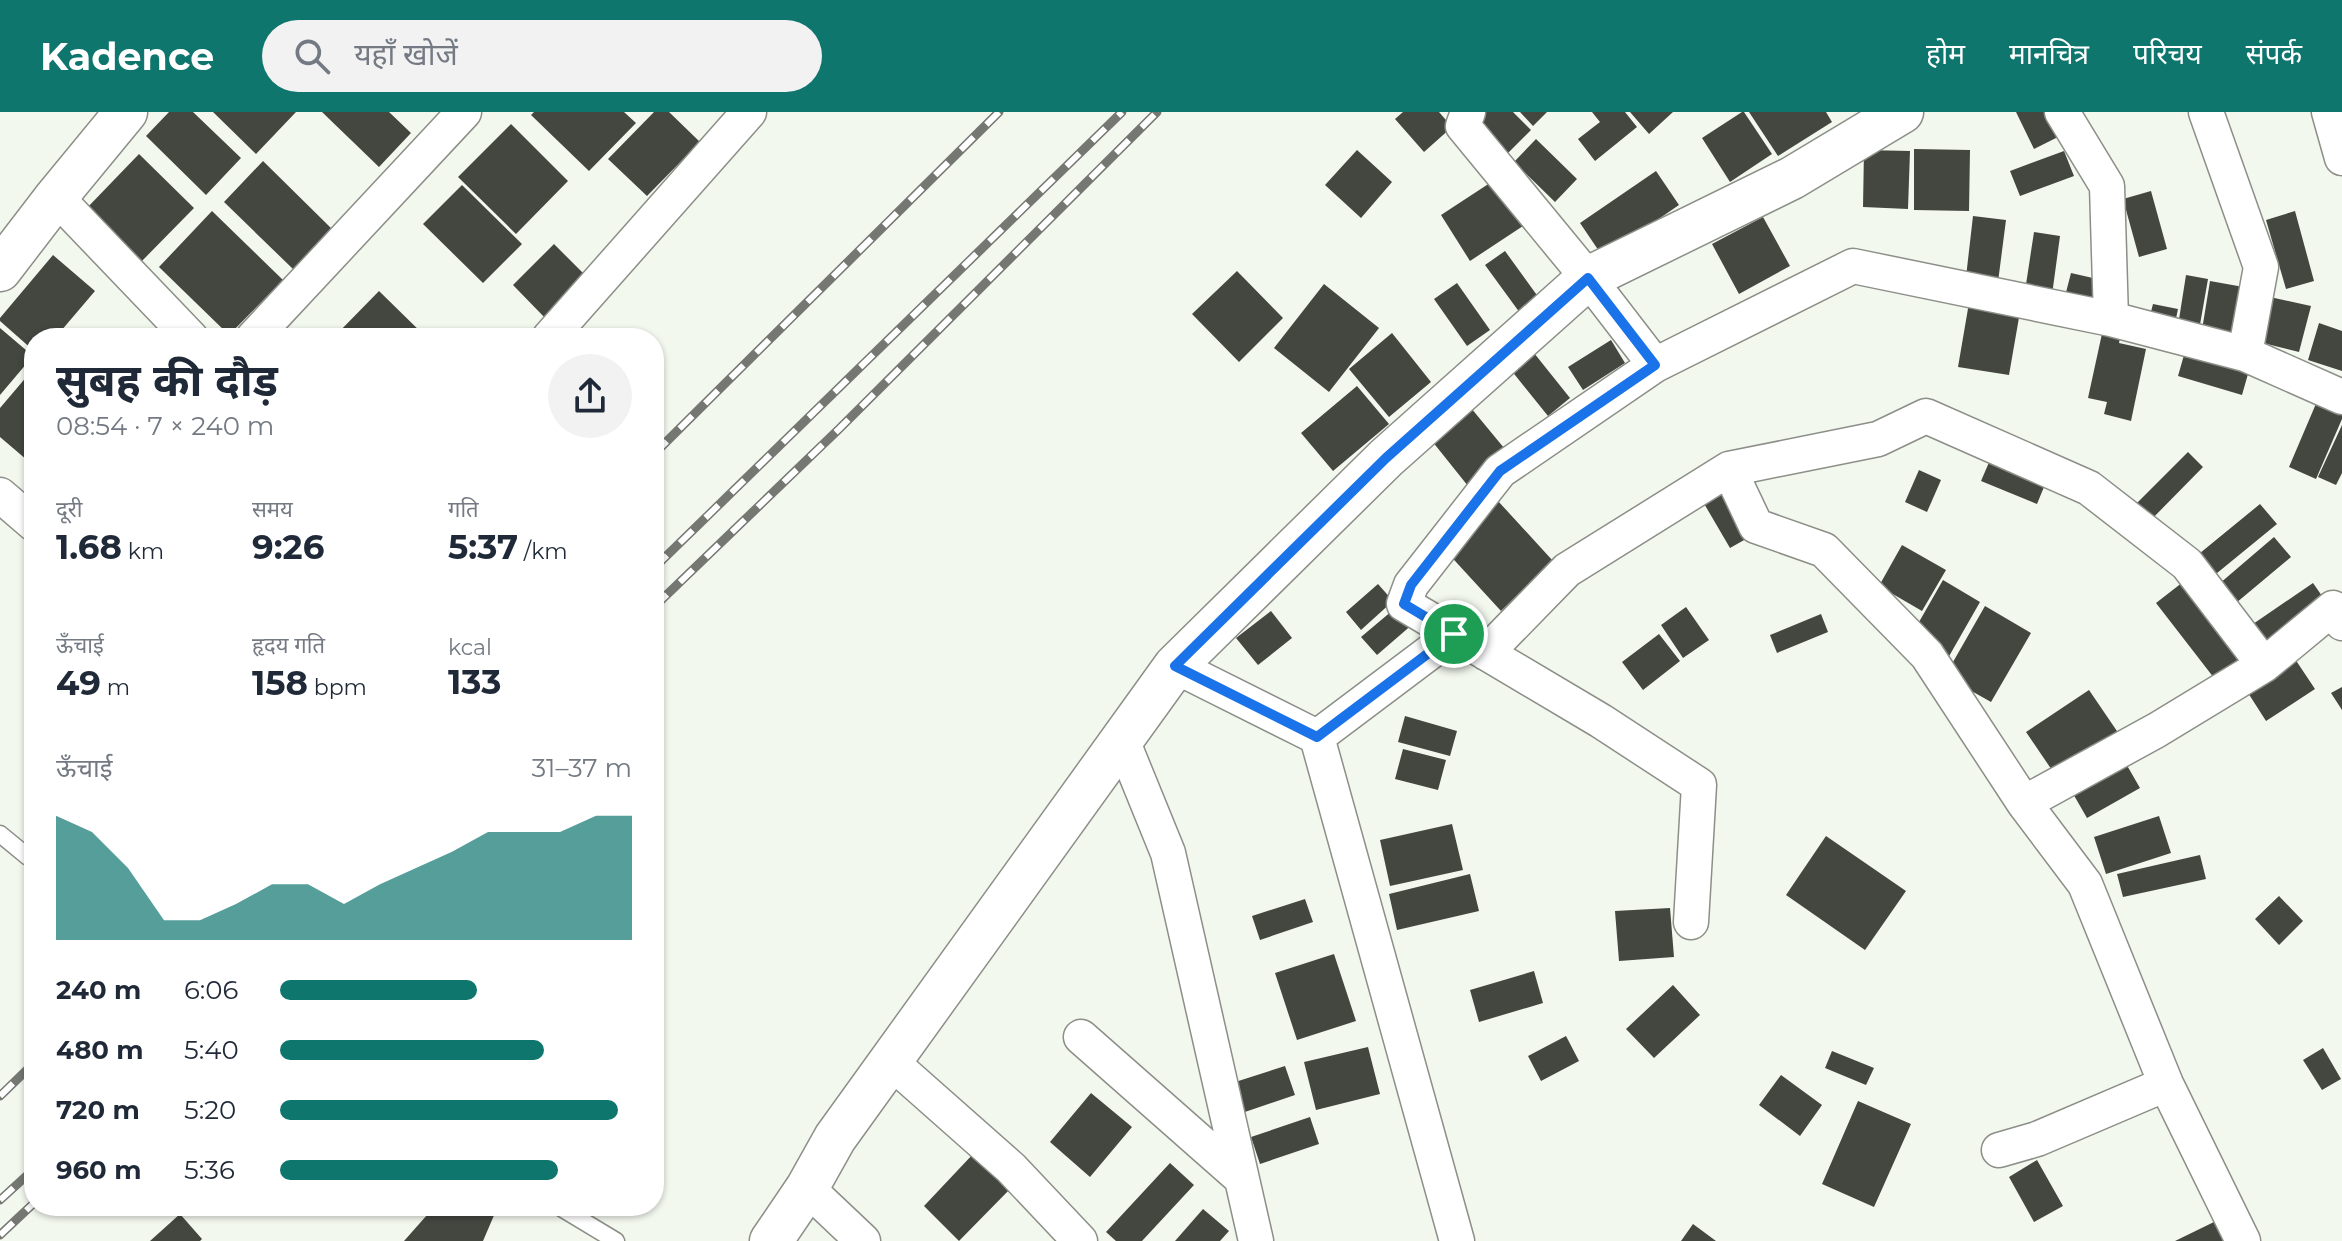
<!DOCTYPE html>
<html lang="hi">
<head>
<meta charset="utf-8">
<style>
  body { margin:0; font-family:Montserrat,"Noto Sans Devanagari",sans-serif; background:#f2f2f3; color:#1f2937; height:100vh; display:flex; flex-direction:column; font-size:30px; white-space:nowrap }
  * { box-sizing:border-box; margin:0 }
  p { font-size:26px; color:#747a83 }
  .icon { flex:none; width:44px; height:44px; fill:none; stroke:currentColor; stroke-width:2; stroke-linecap:round; stroke-linejoin:round }
  .map { position:relative; flex:1; overflow:hidden }
  .panel { position:absolute; left:24px; top:216px; width:640px; height:888px; display:flex; flex-direction:column; background:#fff; border-radius:32px; box-shadow:0 2px 6px #0004 }
  .panel>* { flex:none }
  .pin { position:absolute; display:grid; place-items:center; width:68px; height:68px; color:#fff; margin:-34px; border:4px solid #fff; border-radius:50%; box-shadow:0 2px 8px #0007 }
  .round { display:grid; place-items:center; flex:none; width:84px; height:84px; border-radius:42px; background:#f2f2f3 }
  .summary { display:flex; align-items:center; justify-content:space-between; height:136px; padding:0 32px }
  h1 { font-size:44px; font-weight:700; line-height:60px }
  .metrics { display:grid; grid-template-columns:repeat(3,1fr); gap:12px; height:136px; padding:8px 32px }
  .metrics div { display:grid; align-content:center }
  .metrics b { font-size:34px; font-weight:700 }
  .metrics small { font-size:22px; font-weight:400 }
  .metrics p { font-size:22px }
  .chart { height:224px; padding:16px 32px }
  .chart p { display:flex; justify-content:space-between }
  .chart svg { width:100%; height:144px; margin-top:8px; fill:#0f766e; opacity:.7 }
  ul { padding:0 32px; list-style:none; font-size:26px }
  li { display:grid; grid-template-columns:128px 96px 1fr; align-items:center; height:60px }
  li i { height:20px; border-radius:10px; background:#0f766e }
  header { display:flex; align-items:center; gap:48px; box-sizing:border-box; height:112px; padding:0 40px; background:#0f766e; color:#fff }
  header strong { font-size:38px }
  nav { display:flex; gap:44px; margin-inline-start:auto; font-size:28px }
  .search { width:560px; height:72px; background:#f2f2f3; display:flex; align-items:center; gap:20px; box-sizing:border-box; padding:0 28px; border-radius:44px; color:#747a83; font-size:30px }
  .map>svg:first-child { display:block }
</style>
</head>
<body>
<header>
<strong>Kadence</strong>
<div class="search"><svg class="icon" aria-label="search" viewBox="0 0 24 24"><circle cx="10" cy="10" r="6"/><path d="M15 15l6 6"/></svg>यहाँ खोजें</div>
<nav><a>होम</a><a>मानचित्र</a><a>परिचय</a><a>संपर्क</a></nav>
</header>
<div class="map">
<svg width="2342" height="1129" viewBox="0 0 2342 1129">
  <rect width="100%" height="100%" fill="#f3f8ef"/>
  <!-- building -->
  <path fill="#434740" d="M169,0h24l48,46 -35,37 -60,-59z
    M213,0h83l-40,42z
    M322,0h67l22,21 -32,34z
    M534,0h90l12,11 -47,48 -58,-56z
    M654,0h15l31,30 -53,54 -39,-37z
    M1403,0h36l13,15 -28,25 -29,-33z
    M1470,0h43l18,18 -23,23 -40,-39z
    M1520,0h27l-14,14z
    M1592,0h33l12,15 -42,34 -17,-22 22,-17z
    M1630,0h43l-24,22z
    M1742,0h2l28,42 -42,28 -28,-44z
    M1749,0h77l6,10 -54,34z
    M2016,0h35l11,23 -28,14z
    M511,12l57,57 -52,53 -58,-57z
    M1536,27l41,40 -22,23 -41,-40z
    M1914,37l56,1 -1,61 -55,-1z
    M1357,38l35,32 -31,36 -36,-33z
    M1864,38l46,1 -2,58 -45,-2z
    M2064,39l10,25 -54,20 -10,-25z
    M139,42l55,54 -54,55 -55,-53z
    M263,49l70,69 -39,40 -70,-68z
    M1656,59l23,34 -76,52 -23,-34z
    M1496,67l30,45 -56,37 -29,-46z
    M462,73l60,59 -39,39 -60,-59z
    M2151,79l16,58 -28,8 -16,-58z
    M212,99l71,69 -54,55 -70,-68z
    M2295,99l19,70 -28,8 -20,-69z
    M1973,104l33,4 -8,62 -32,-5z
    M1763,105l27,49 -51,28 -27,-50z
    M2034,120l26,4 -8,59 -27,-4z
    M554,132l34,34 -41,42 -34,-35z
    M1505,139l34,47 -19,15 -35,-48z
    M53,143l42,36 -40,47h-21v13l-34,-30v-3z
    M1237,159l46,47 -44,44 -47,-48z
    M2071,161l35,8 -7,28 -35,-9z
    M2186,163l22,4 -10,57 -21,-4z
    M2210,169l39,7 -10,60 -39,-6z
    M1457,171l33,47 -23,16 -33,-47z
    M1324,172l55,44 -50,64 -55,-44z
    M379,179l48,47h-94z
    M1970,185l51,9 -12,69 -51,-8z
    M2270,185l41,9 -12,46 -40,-10z
    M2153,192l25,5 -5,24 -26,-6z
    M2319,211l23,8v40l-34,-11z
    M0,216l33,28 -33,39z
    M2103,217l18,4 -2,10 27,6 -15,72 -27,-7 3,-12 -19,-4z
    M1392,221l39,49 -42,35 -40,-48z
    M1611,228l14,23 -42,27 -15,-23z
    M1534,241l36,45 -22,18 -37,-46z
    M2184,243l64,19 -6,21 -64,-19z
    M34,256v98l-34,-29v-29z
    M1357,274l32,38 -56,47 -32,-38z
    M2318,287l24,10v10l-26,60 -27,-12z
    M1471,296l38,46 -41,32 -36,-45z
    M2342,313v48l-6,12 -18,-8z
    M2188,340l15,15 -57,58 -16,-15z
    M1990,348l56,22 -9,22 -56,-23z
    M1919,358l22,10 -14,32 -22,-10z
    M1722,370l31,53 -23,13 -31,-53z
    M1498,389l55,60 -52,50 -56,-61z
    M2260,392l17,20 -66,54 -17,-20z
    M2274,425l17,20 -55,46 -17,-19z
    M1902,433l44,25 -24,41 -43,-25z
    M1943,468l37,22 -32,56 -37,-22z
    M2183,470l64,84 -26,21 -65,-84z
    M2313,471l16,23 -60,41 -16,-23z
    M1378,472l15,17 -32,29 -15,-18z
    M1399,493l15,18 -37,32 -16,-18z
    M1985,494l46,27 -40,69 -46,-26z
    M1686,495l23,33 -26,18 -22,-33z
    M1271,499l21,27 -34,27 -22,-27z
    M1821,502l7,18 -51,21 -7,-18z
    M1659,522l21,27 -37,29 -21,-28z
    M2291,541l24,36 -49,32 -23,-36z
    M2342,575v23l-11,-17z
    M2089,578l32,47 -63,42 -32,-47z
    M1405,604l52,15 -7,25 -52,-14z
    M1403,637l43,11 -8,30 -43,-11z
    M2121,643l19,33 -53,30 -19,-33z
    M2159,704l12,37 -65,21 -12,-37z
    M1452,712l11,46 -73,16 -10,-46z
    M1826,724l80,55 -41,59 -79,-55z
    M2200,743l6,24 -83,18 -6,-23z
    M1470,762l9,37 -82,19 -8,-36z
    M2279,784l24,25 -24,24 -24,-26z
    M1305,787l8,23 -53,18 -8,-24z
    M1670,796l4,49 -55,4 -4,-50z
    M1334,842l22,67 -59,19 -22,-67z
    M1534,859l9,32 -64,19 -9,-32z
    M1673,873l27,30 -46,43 -28,-29z
    M1566,924l13,25 -38,20 -13,-25z
    M1368,935l12,47 -64,16 -12,-48z
    M2323,936l18,31 -19,11 -19,-30z
    M1832,939l42,17 -8,17 -41,-17z
    M1285,954l10,29 -56,19 -10,-30z
    M1781,963l41,30 -22,31 -41,-31z
    M1091,981l41,34 -42,50 -40,-35z
    M1858,989l53,23 -37,83 -52,-23z
    M1310,1005l9,27 -59,20 -9,-27z
    M974,1041l37,35 -52,53 -35,-35z
    M2037,1048l26,46 -29,16 -25,-45z
    M1170,1051l24,22 -52,56h-26l-10,-9z
    M435,1094h63l-15,35h-79z
    M1203,1097l26,22 -9,10h-45z
    M180,1102l22,25 -2,2h-50z
    M2216,1109l9,20h-50z
    M1693,1112l23,17h-35z"/>
  <g fill="none" stroke-linecap="round" stroke-linejoin="round">
    <defs>
      <path id="service" d="M0,722l28,23
        M558,1094l58,35"/>
      <path id="minor" d="M1468,0l-5,14 125,152 67,87
        M2062,0l45,74 4,133
        M2206,0l55,155 -16,87
        M2329,0l13,46
        M56,85l135,141
        M253,226l211,-226
        M549,226l200,-226
        M1729,357l27,57 68,24 103,105 97,148 61,81 81,200 77,157
        M0,383l34,29
        M1486,541l81,-83 162,-101 149,-30 48,-23 163,72 98,76 77,101
        M1175,554l142,71 140,504
        M1317,625l137,-103
        M1122,628l46,113 88,388
        M2024,691l133,-73 107,-65 69,-57 9,15
        M1691,810l8,-137 -98,-64 -197,-117 7,-19 89,-114 155,-106 198,-99 258,53 134,35 97,43
        M1081,925l160,141
        M890,949l121,107 69,73
        M1999,1038l38,-11 129,-55
        M807,1076l56,53"/>
      <path id="tertiary" d="M0,158l56,-73 70,-85
        M771,1129l36,-53 28,-50 340,-472 211,-208 202,-180 204,-100 110,-66"/>
    </defs>
    <!-- service casing -->
    <use href="#service" stroke="#8b8f87" stroke-width="19"/>
    <!-- minor casing -->
    <use href="#minor" stroke="#8b8f87" stroke-width="37"/>
    <!-- tertiary casing -->
    <use href="#tertiary" stroke="#8b8f87" stroke-width="45"/>
    <!-- service -->
    <use href="#service" stroke="#fff" stroke-width="16"/>
    <!-- minor -->
    <use href="#minor" stroke="#fff" stroke-width="34"/>
    <!-- tertiary -->
    <use href="#tertiary" stroke="#fff" stroke-width="42"/>
    <defs>
      <path id="rail" d="M654,342l345,-342
        M654,456l468,-456
        M654,495l185,-178 318,-317
        M0,984l34,-33
        M0,1088l34,-31
        M0,1123l34,-32"/>
    </defs>
    <!-- rail casing -->
    <use href="#rail" stroke="#747772" stroke-width="9"/>
    <!-- rail -->
    <use href="#rail" stroke="#fff" stroke-width="6" stroke-dasharray="18" stroke-linecap="butt"/>
  </g>
  <g fill="none" stroke-linecap="round" stroke-linejoin="round">
    <defs>
      <path id="route" d="M1588,166l67,87 -155,106 -89,114 -7,19 50,30 -137,103 -142,-71 211,-208z"/>
    </defs>
    <!-- route casing -->
    <use href="#route" stroke="#fff" stroke-width="16"/>
    <!-- route -->
    <use href="#route" stroke="#1a73e8" stroke-width="10"/>
  </g>
</svg>
<div class="pin" style="left:1454px;top:522px;background:#1e9e55"><svg class="icon" aria-label="arrive" viewBox="0 0 24 24"><path d="M6 21V4h12l-3 4 3 4H6"/></svg></div>
<section class="panel">
<div class="summary"><div><h1>सुबह की दौड़</h1><p>08:54 · 7 × 240 m</p></div><a class="round"><svg class="icon" aria-label="share" viewBox="0 0 24 24"><path d="M12 15V3M7 8l5-5 5 5M5 13v7h14v-7"/></svg></a></div>
<div class="metrics">
<div><p>दूरी</p><b>1.68<small> km</small></b></div>
<div><p>समय</p><b>9:26</b></div>
<div><p>गति</p><b>5:37<small> /km</small></b></div>
</div>
<div class="metrics">
<div><p>ऊँचाई</p><b>49<small> m</small></b></div>
<div><p>हृदय गति</p><b>158<small> bpm</small></b></div>
<div><p>kcal</p><b>133</b></div>
</div>
<div class="chart"><p><span>ऊँचाई</span>31–37 m</p>
<svg viewBox="0 0 160 44" preserveAspectRatio="none"><path d="M0 44V6L10 11L20 22L30 38L40 38L50 33L60 27L70 27L80 33L90 27L100 22L110 17L120 11L130 11L140 11L150 6L160 6V44z"/></svg>
</div>
<ul>
<li><b>240 m</b>6:06<i style="width:56%"></i></li>
<li><b>480 m</b>5:40<i style="width:75%"></i></li>
<li><b>720 m</b>5:20<i style="width:96%"></i></li>
<li><b>960 m</b>5:36<i style="width:79%"></i></li>
</ul>
</section>
</div>
</body>
</html>
